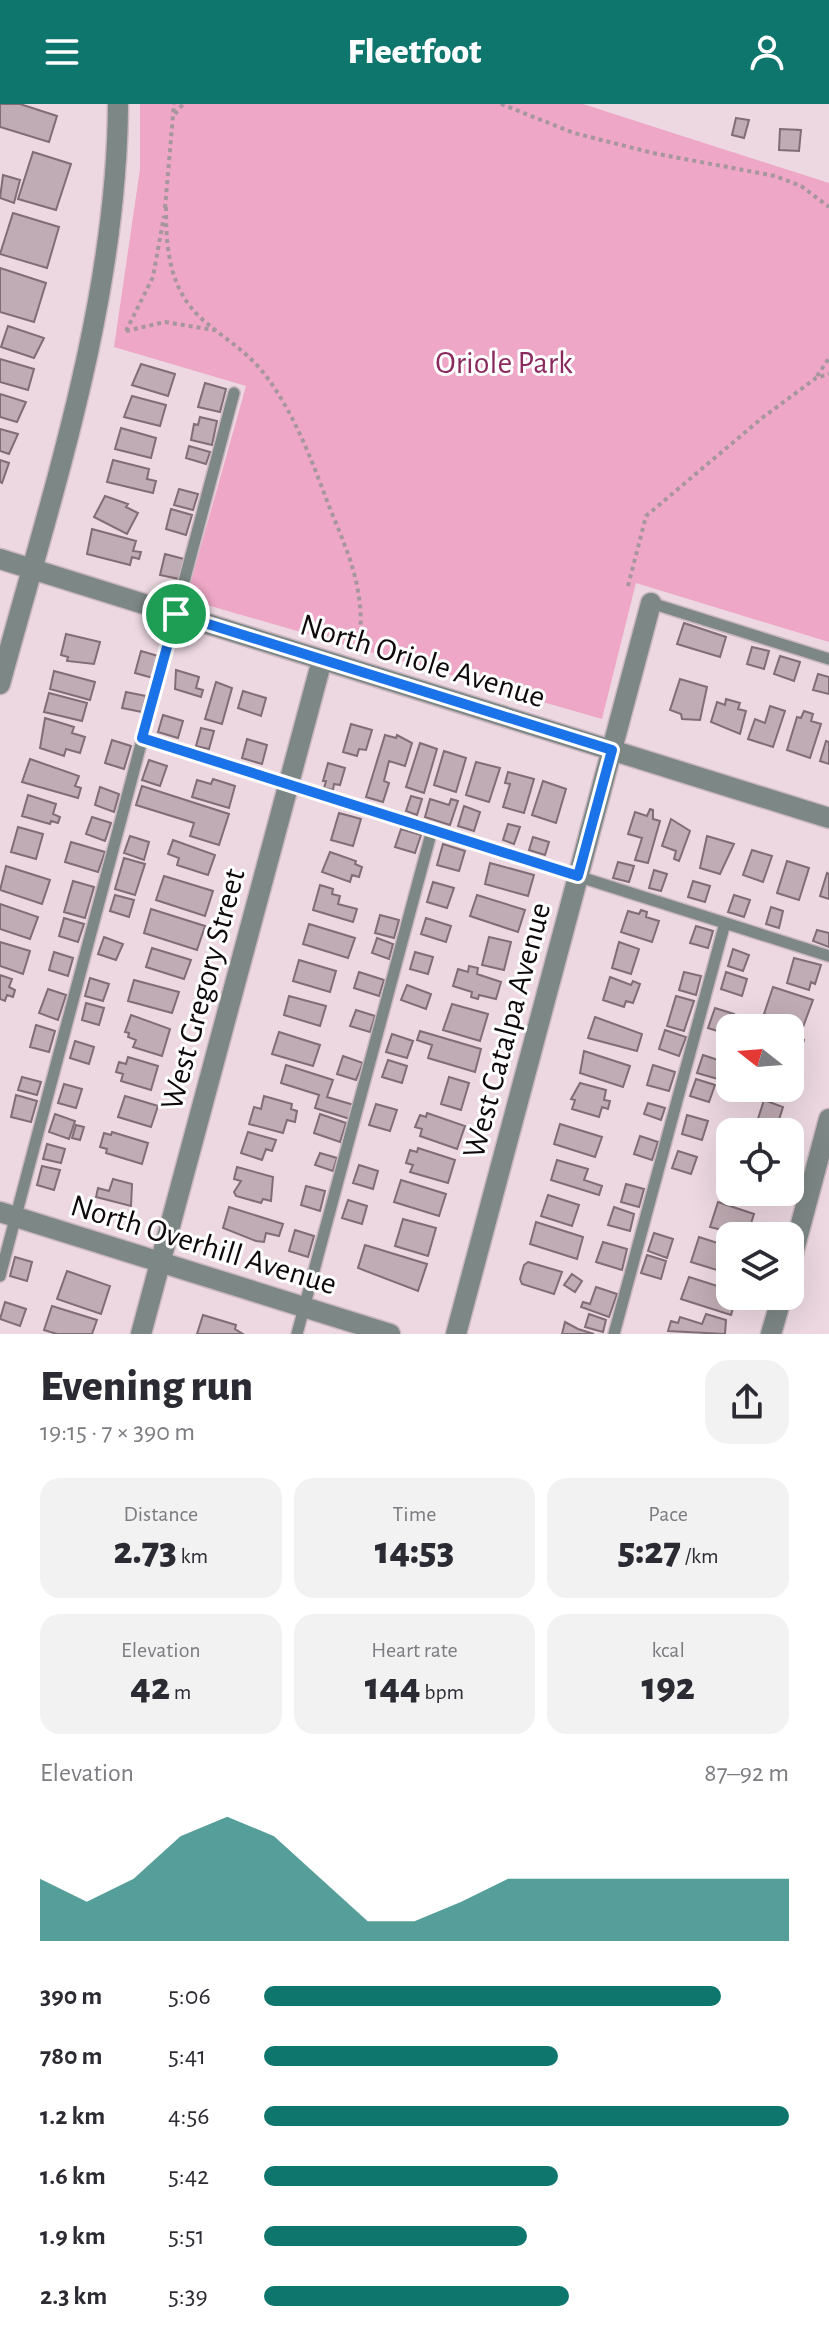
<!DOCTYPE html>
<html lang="en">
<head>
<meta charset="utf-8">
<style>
  body { margin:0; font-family:"Alegreya Sans",sans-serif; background:#f2f2f3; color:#2b2b33; height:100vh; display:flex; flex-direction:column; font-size:30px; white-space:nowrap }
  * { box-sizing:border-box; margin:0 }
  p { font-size:26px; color:#7c7c81 }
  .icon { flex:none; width:44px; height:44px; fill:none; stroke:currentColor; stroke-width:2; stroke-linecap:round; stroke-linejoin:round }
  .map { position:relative; height:1230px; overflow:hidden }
  .side { display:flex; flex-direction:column; background:#fff; flex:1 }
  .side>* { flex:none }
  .needle { width:52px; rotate:287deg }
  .buttons { position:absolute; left:716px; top:910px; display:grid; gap:16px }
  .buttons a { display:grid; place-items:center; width:88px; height:88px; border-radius:16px; background:#fff; box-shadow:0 8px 32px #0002; font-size:40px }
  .pin { position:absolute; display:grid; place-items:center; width:68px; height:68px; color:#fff; margin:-34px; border:4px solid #fff; border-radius:50%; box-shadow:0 2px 8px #0007 }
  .round { display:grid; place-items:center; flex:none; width:84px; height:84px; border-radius:24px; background:#f2f2f3 }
  .summary { display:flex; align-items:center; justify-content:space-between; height:136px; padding:0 40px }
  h1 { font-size:44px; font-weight:800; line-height:60px }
  .figures { display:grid; grid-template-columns:repeat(3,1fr); gap:12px; height:136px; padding:8px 40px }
  .figures div { display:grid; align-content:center; border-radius:20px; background:#f2f2f3; text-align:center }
  .figures b { font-size:40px; font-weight:800 }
  .figures small { font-size:22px; font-weight:400 }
  .figures p { font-size:22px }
  .chart { height:224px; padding:16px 40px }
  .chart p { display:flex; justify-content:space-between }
  .chart svg { width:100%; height:144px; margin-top:8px; fill:#0f766e; opacity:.7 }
  ul { padding:0 40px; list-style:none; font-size:26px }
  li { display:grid; grid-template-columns:128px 96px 1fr; align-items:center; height:60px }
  li i { height:20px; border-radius:10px; background:#0f766e }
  header { display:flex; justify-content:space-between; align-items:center; height:104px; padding:0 40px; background:#0f766e; color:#fff; font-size:36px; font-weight:800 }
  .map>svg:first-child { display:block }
</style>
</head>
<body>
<header><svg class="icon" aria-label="menu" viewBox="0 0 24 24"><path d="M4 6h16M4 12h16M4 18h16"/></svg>Fleetfoot<svg class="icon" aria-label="person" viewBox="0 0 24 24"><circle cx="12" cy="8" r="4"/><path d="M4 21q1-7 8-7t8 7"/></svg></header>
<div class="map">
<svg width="829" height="1230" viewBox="0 0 829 1230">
  <rect width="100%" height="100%" fill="#edd8e1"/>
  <!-- green -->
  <path fill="#eea7c6" d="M140,0h443l246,79v459l-193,-59 -34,136 -416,-120 60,-213 -132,-39 26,-178z"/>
  <!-- building -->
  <path fill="#c0acb4" stroke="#806d75" stroke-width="2" d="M0,0h20l37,12 -8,26 -49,-15z
    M736,14l13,2 -5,18 -12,-3z
    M780,25l21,1 -2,21 -20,-1z
    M33,48l38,12 -15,46 -38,-11z
    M3,71l17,5 -6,23 -14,-5z
    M13,109l46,14 -12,41 -47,-14z
    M0,164l46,15 -12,39 -34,-10z
    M8,222l36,12 -10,20 -33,-11z
    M0,255l34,10 -6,21 -28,-8z
    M141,260l34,10 -7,22 -36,-11z
    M205,279l21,6 -6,23 -22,-5z
    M0,290l26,8 -9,20 -17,-5z
    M132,292l34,9 -6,21 -36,-9z
    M200,313l17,4 -5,24 -21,-5 3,-16 4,1z
    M121,324l35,10 -5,20 -36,-9z
    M0,325l18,5 -9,20 -9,-3z
    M189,342l21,6 -4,12 -20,-6z
    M0,356l9,3 -7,20 -2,-1z
    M113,356l36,9 -2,10 9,2 -3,12 -46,-11z
    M179,385l19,5 -5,16 -19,-5z
    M105,392l23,8 -2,3 12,6 -11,21 -33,-17z
    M171,405l21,6 -6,20 -20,-6z
    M92,425l44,12 -3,10 8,1 -2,7 -7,-2 -2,8 -43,-11z
    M165,450l19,5 -5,20 -19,-4z
    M684,519l42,14 -6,20 -43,-13z
    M66,530l34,8 -6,22 -27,-3 1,-4 -7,-2z
    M752,543l17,4 -5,18 -17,-5z
    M141,547l17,5 -5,22 -18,-5z
    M780,552l20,6 -6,19 -20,-7z
    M176,566l23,7 -3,11 7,2 -2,7 -26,-8z
    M54,567l41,11 -5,18 -40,-11z
    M818,570l11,3v17l-16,-4z
    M680,575l27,8 -7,33 -18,-1 -1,-5 -11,-4z
    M216,578l16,6 -10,36 -17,-5z
    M243,587l23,7 -5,18 -23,-8z
    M126,588l20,4 -4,16 -20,-4z
    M49,589l38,10 -5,18 -38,-9z
    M726,595l14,4 -2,6 8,2 -6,23 -29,-12 6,-20 8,3z
    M770,602l15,5 -12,36 -25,-8 7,-20 10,4z
    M804,607l9,3 -2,7 10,3 -11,34 -23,-8 10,-33 4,1z
    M163,611l20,6 -5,17 -20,-6z
    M45,614l29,9 -2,6 13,4 -5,16 -14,-4 -2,7 -24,-8z
    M351,620l21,6 -6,20 -7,-1 -2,7 -14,-4z
    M201,624l13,3 -5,18 -13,-3z
    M385,631l11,3 1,-3 15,8 -7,23 -16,-5 -5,20 5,2 -6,19 -17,-5z
    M247,635l20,6 -5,19 -20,-6z
    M112,636l19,6 -7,23 -19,-6z
    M826,637l3,1v22l-9,-3z
    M420,639l17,6 -13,44 -18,-6z
    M444,647l22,7 -10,34 -22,-7z
    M30,655l49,17 -4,10 6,2 -3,10 -56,-16z
    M149,656l18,6 -7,20 -18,-6z
    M476,658l24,6 -11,34 -23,-7z
    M328,659l17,5 -5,17 -6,-1 -1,6 -9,-2 2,-7h-3z
    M508,668l26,7 -10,34 -21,-6 7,-23 -5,-1z
    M213,675l22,7 -6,22 -37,-11 5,-17 14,4z
    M543,677l23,8 -10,34 -24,-8z
    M142,682l87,28 -10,31 -29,-9 4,-13 -58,-18z
    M100,683l19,7 -5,18 -19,-7z
    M28,691l28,9 -3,10 7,3 -2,6 -7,-2 -1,3 -28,-8z
    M411,692l11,3 -5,16 -11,-4z
    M430,695l19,6 2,-6 7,2 -8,24 -25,-8z
    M464,702l16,6 -6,19 -16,-5z
    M650,705l3,1v9l7,2 -12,42 -13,-3 7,-22 -14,-4 7,-22 12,4z
    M339,709l22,6 -8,27 -22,-6z
    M92,713l19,6 -6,18 -19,-7z
    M671,715l19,12 -11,30 -5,-2 2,-8 -14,-5z
    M508,720l12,3 -6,17 -11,-4z
    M18,723l25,7 -7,25 -25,-7z
    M401,725l20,6 -6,18 -20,-6z
    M130,732l19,6 -5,18 -20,-7z
    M707,732l27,8 -14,30 -20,-6z
    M533,733l16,5 -4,13 -16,-5z
    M173,736l42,15 -7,20 -31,-10 2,-7 -11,-4z
    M71,738l34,10 -7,20 -33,-10z
    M443,740l22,7 -6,20 -22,-6z
    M752,746l20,6 -9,26 -20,-7z
    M330,748l26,9 -1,3 7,3 -3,10 -7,-2 -2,7 -28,-10z
    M124,754l21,6 -10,31 -20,-6z
    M787,757l22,7 -10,32 -22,-7z
    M618,758l16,4 -5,16 -16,-4z
    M490,759l44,12 -6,21 -43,-12z
    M6,762l44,14 -8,24 -42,-14z
    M654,766l13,4 -6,17 -12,-3z
    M827,769l2,1v25l-9,-3z
    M164,772l49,15 -8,25 -49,-16z
    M73,777l21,6 -9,31 -21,-6z
    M693,777l17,5 -5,16 -17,-5z
    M433,778l21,6 -7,20 -20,-6z
    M320,781l13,4 -1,5 8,2 -2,8 19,5 -4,13 -40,-12z
    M115,791l19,5 -5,17 -19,-6z
    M477,791l48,15 -7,22 -48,-16z
    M734,791l16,5 -6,17 -16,-5z
    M0,800l38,13 -8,22 -30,-10z
    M771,803l12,4 -4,17 -13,-4z
    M151,805l54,17 -8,24 -53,-17z
    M641,806l6,2 -1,5 13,4 -7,21 -31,-10 7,-21 11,3z
    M380,811l19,5 -5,18 -19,-5z
    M64,814l20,6 -6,18 -19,-6z
    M426,814l25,8 -5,16 -25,-8z
    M309,820l46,14 -7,20 -45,-14z
    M696,822l17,5 -5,17 -18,-5z
    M817,826l12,3v14l-16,-6z
    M104,833l19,7 -7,16 -18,-6z
    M489,833l22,5 -7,28 -22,-5z
    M377,834l16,6 -4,15 -17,-6z
    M0,838l30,9 -7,23 -23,-8z
    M619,838l20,7 -8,25 -19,-6z
    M152,844l39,12 -7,19 -38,-12z
    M733,845l16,6 -6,16 -15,-5z
    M54,848l19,6 -5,18 -19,-6z
    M415,848l18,5 -5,17 -18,-5z
    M794,854l27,7 -6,19 -4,-2 -2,8 -22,-7z
    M299,856l37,11 -6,21 -37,-11z
    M469,862l9,2 -1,6 24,8 -5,17 -17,-4 -1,4 -7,-2 1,-5 -19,-6 5,-17 10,3z
    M359,868l25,8 -5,16 -25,-8z
    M684,868l17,4 -5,19 -17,-5z
    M726,868l21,7 -5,17 -21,-7z
    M0,871l12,4 -3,8 6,3 -2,7 -6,-2 -2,6 -5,-2z
    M610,873l21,8 2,-4 7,3 -7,19 -7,-2 -2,6 -21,-7z
    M90,874l19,6 -6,17 -18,-5z
    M134,876l45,12 -7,21 -44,-12z
    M407,881l24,9 -5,15 -25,-9z
    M773,883l40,13 -10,27 -39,-13z
    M48,885l18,6 -8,25 -19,-7z
    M289,892l37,10 -6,20 -36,-11z
    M676,892l18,5 -10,30 -17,-5z
    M86,899l18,5 -5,17 -17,-5z
    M452,900l36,10 -8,27 -37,-11z
    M715,904l19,6 -7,20 -19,-6z
    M356,906l19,6 -5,16 -20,-6z
    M131,911l39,14 -8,27 -29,-9 3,-7 -8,-3 1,-4 -4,-1z
    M595,913l47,17 -5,17 -49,-13z
    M36,921l19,6 -6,21 -19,-5z
    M665,926l21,7 -7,19 -20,-7z
    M420,927l61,18 -6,23 -47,-14 4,-13 -15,-5z
    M279,928l41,13 -7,21 -41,-12z
    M790,929l14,7 -7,20 -7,-3z
    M392,930l21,7 -6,17 -21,-6z
    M75,937l19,6 -5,17 -19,-6z
    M584,947l46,15 -7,21 -43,-14z
    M703,951l21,7 -6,17 -21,-6z
    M343,952l20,7 -7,17 -19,-6z
    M128,953l30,9 -7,24 -30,-9 2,-7 -7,-2 3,-10 7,2z
    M388,956l19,6 -5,17 -20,-6z
    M286,961l47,15 -6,17 27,8 -4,14 -35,-11 4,-13 -38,-12z
    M653,961l22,7 -6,19 -22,-6z
    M22,973l19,5 -4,13 -19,-5z
    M449,973l20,6 -8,27 -20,-6z
    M696,975l19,6 -6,17 -19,-6z
    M580,979l26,7 -2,10 6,1 -2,8 -6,-2 -3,10 -27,-8 3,-9 -4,-1z
    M64,980l18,5 -6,19 -18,-5z
    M753,984h35l-3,10z
    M16,991l21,6 -6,21 -20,-5z
    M125,992l33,10 -7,21 -33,-10z
    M264,992l28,8 -1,5 6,2 -2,11 -8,-2 -4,13 -34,-9 5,-17 7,2z
    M764,996l19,7 -8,25 -19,-7z
    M648,999l17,5 -4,12 -17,-6z
    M376,1000l21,6 -7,21 -21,-6z
    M427,1009l38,13 -8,23 -37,-13 2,-7 -7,-2 5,-12 6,2z
    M55,1010l20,7 -6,18 -20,-7z
    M320,1010l26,9 -6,19 -26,-9z
    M687,1011l21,6 -6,19 -20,-6z
    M560,1020l42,13 -7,20 -41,-13z
    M76,1021l8,2 -4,13 -8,-2z
    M112,1028l36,11 -6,21 -36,-11 1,-4 -7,-2 4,-14 7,2z
    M248,1028l28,8 -4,11 -6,-2 -4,11 -21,-7z
    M640,1032l18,6 -6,18 -18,-6z
    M47,1040l18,5 -4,14 -18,-4z
    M418,1044l37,12 -7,23 -38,-11 3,-7 -7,-2 4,-13 7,2z
    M678,1047l19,6 -6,17 -19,-6z
    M320,1049l17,5 -4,13 -18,-6z
    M557,1056l31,9 -4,11 18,6 -3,9 -48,-15z
    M359,1061l19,6 -5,18 -20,-6z
    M42,1062l18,4 -6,20 -17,-5z
    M237,1063l36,10 -2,24 -8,-2 -2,4 -25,-7 -2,-4 7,-11 -7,-2z
    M113,1075l19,5 -1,22 -35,-9 2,-9 11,3z
    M401,1076l45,14 -7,22 -45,-14z
    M626,1080l18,5 -5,18 -18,-5z
    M306,1082l19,5 -5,20 -19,-6z
    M730,1088h30l-3,11z
    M548,1091l31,10 -7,21 -31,-10z
    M348,1096l19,6 -5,18 -20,-6z
    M718,1098l36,12 -7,22 -37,-9z
    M229,1103l54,17 -4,12 -13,-3 -2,9 -8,-1 -33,-13z
    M614,1103l20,7 -4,17 -22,-6z
    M403,1115l33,9 -8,28 -33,-10z
    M536,1118l47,15 -6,22 -47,-15z
    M295,1126l19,6 -6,21 -19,-6z
    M654,1129l19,6 -6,19 -19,-7z
    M699,1133l31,10v27l-39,-12z
    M603,1138l24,7 -5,21 -26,-8z
    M365,1141l62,19 -9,27 -60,-23z
    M647,1151l19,6 -5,18 -20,-6z
    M15,1153l17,5 -5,19 -17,-5z
    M528,1158l34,10 -8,22 -32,-10 -2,-5 4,-14z
    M67,1167l43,15 -9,28 -44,-15z
    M572,1170l10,7 -7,11 -11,-7z
    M689,1173l41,13v6h7l-6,19 -50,-16z
    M596,1183l21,7 -8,23 -28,-10 2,-5 7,2z
    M5,1198l21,7 -6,17 -20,-7z
    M52,1202l45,14 -5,14h-35l-13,-4z
    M589,1210l17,6 -3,12 -18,-5z
    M706,1210l20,6 -1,14 -57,-3 3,-10 7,2 2,-6 22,7z
    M203,1211l33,10 -1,4 8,5h-46z
    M565,1218l13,7 16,5h-32z"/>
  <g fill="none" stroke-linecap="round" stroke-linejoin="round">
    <defs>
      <path id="lane" d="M651,499l178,56
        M142,634l687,218
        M0,1172l234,-883
        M297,1230l135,-504
        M614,1230l111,-411"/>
      <path id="street" d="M0,455l829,259
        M0,580c51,-188 117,-383 118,-580
        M0,1108l390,122
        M790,1161l39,-146
        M141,1230l181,-674
        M456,1230l195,-731
        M771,1230l11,-38"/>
    </defs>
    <!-- lane casing -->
    <use href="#lane" stroke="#cab7bf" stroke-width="14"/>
    <!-- street casing -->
    <use href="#street" stroke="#cab7bf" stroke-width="23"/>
    <!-- path -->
    <path stroke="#a7969d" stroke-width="4" stroke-dasharray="4 4" stroke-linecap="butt" d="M501,0l73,29 79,20 122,23 26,10 28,21
      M175,10l8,-10
      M166,103c0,42 3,82 36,112 20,18 43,31 60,52 32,40 49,88 67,135 10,25 21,49 27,75 5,22 6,44 3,66
      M165,104l9,-104
      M126,227l27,-54 11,-61
      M126,227l39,-9 49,8
      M817,272l12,-18
      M628,482l18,-70 116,-98 54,-40 13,-4"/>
    <!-- lane -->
    <use href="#lane" stroke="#7d8785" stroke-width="11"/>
    <!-- street -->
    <use href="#street" stroke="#7d8785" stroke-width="20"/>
  </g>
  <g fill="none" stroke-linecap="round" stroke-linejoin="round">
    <defs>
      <path id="route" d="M176,510l436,136 -34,126 -436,-138z"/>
    </defs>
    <!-- route casing -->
    <use href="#route" stroke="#fff" stroke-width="16"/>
    <!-- route -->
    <use href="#route" stroke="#1a73e8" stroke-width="10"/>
  </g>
  <g text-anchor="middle" stroke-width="6" stroke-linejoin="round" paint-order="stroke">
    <!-- park labels -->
    <g font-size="32" fill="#89295d" stroke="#fff">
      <text x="504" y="269">Oriole Park</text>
    </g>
    <!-- street labels -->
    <g font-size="32" fill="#10090c" stroke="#fff">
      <text transform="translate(423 556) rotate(17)" y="11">North Oriole Avenue</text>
      <text transform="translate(202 885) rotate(-75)" y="11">West Gregory Street</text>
      <text transform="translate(506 926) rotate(-75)" y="11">West Catalpa Avenue</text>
      <text transform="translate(204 1140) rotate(17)" y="11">North Overhill Avenue</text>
    </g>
  </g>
</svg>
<div class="buttons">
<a><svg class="needle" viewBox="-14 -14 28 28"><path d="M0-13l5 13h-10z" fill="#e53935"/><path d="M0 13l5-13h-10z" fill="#7c7c81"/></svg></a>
<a><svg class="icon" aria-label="locate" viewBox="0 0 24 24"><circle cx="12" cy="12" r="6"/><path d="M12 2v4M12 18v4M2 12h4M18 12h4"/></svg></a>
<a><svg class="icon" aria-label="layers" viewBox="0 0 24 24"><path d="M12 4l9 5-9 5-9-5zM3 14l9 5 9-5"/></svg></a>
</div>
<div class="pin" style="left:176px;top:510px;background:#1e9e55"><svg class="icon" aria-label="arrive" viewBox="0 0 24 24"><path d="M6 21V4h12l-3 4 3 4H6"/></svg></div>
</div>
<section class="side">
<div class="summary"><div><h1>Evening run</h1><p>19:15 · 7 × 390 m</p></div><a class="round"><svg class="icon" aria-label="share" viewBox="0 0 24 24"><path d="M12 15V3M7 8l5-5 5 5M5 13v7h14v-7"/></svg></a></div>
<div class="figures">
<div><p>Distance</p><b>2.73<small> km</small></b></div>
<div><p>Time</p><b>14:53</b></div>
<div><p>Pace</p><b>5:27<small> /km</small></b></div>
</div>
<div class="figures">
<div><p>Elevation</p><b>42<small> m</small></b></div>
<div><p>Heart rate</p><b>144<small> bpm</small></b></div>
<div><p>kcal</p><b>192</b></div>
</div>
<div class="chart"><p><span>Elevation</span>87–92 m</p>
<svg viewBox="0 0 160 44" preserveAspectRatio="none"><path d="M0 44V25L10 32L20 25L30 12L40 6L50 12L60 25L70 38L80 38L90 32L100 25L110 25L120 25L130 25L140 25L150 25L160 25V44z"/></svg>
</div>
<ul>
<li><b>390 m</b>5:06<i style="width:87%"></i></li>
<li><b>780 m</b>5:41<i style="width:56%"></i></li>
<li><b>1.2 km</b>4:56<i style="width:100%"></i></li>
<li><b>1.6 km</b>5:42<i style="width:56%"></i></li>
<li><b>1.9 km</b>5:51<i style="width:50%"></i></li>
<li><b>2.3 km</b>5:39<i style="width:58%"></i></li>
</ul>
</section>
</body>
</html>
